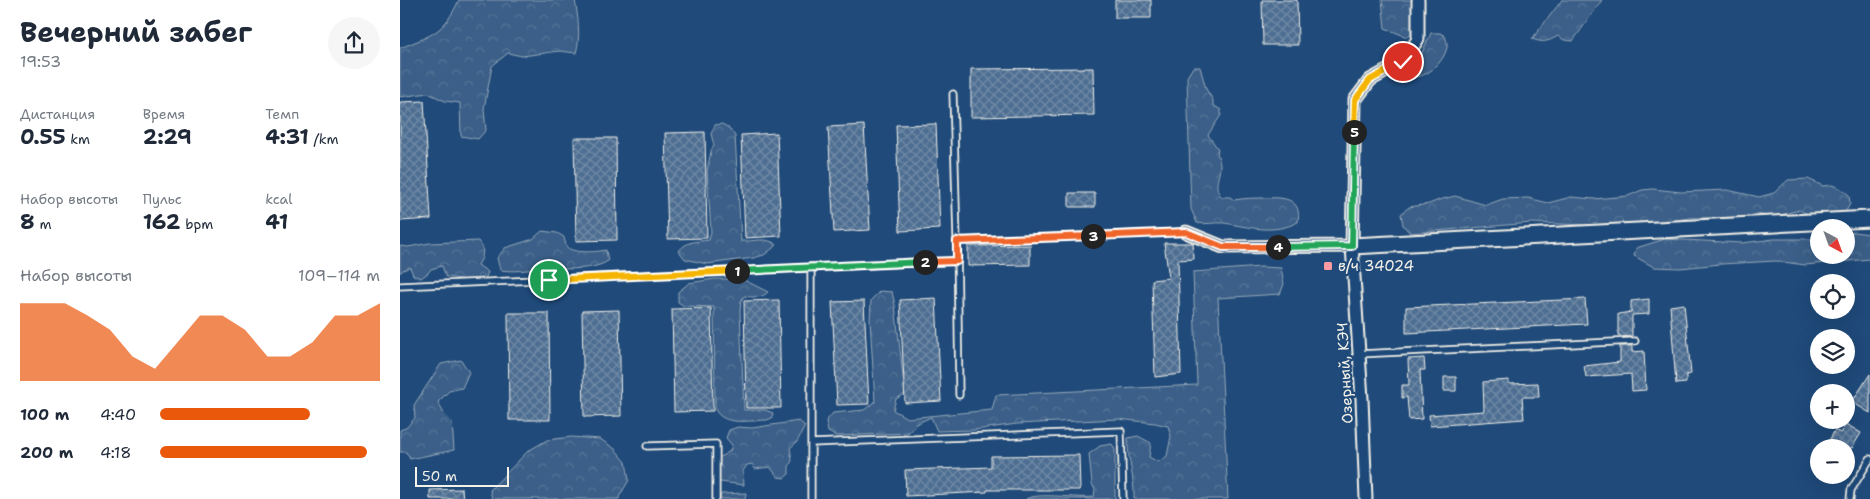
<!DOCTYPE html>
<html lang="ru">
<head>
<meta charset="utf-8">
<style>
  body { margin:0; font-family:"Shantell Sans",sans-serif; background:#f6f6f7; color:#1f2937; height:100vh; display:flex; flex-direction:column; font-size:19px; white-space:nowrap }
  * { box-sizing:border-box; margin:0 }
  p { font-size:16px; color:#747a83 }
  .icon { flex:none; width:28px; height:28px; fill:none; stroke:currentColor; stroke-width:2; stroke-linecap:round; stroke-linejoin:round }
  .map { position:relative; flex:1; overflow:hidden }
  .side { display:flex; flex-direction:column; background:#fff; width:400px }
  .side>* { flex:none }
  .needle { width:32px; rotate:139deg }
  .controls { position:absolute; left:1410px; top:219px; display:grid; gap:10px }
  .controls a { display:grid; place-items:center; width:45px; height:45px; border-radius:50%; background:#fff; box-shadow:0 5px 20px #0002; font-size:25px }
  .scale { position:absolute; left:15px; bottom:12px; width:94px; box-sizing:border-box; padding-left:5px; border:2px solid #f4f1e8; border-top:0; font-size:14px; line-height:18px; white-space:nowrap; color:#f4f1e8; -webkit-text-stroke:4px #1f4a7a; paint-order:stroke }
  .pin { position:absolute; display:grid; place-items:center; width:42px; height:42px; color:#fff; margin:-21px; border:2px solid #fff; border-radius:50%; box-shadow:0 1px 5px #0007 }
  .km { position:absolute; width:25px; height:25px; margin:-12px; border-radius:50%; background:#222; color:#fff; font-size:14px; line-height:25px; text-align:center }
  .round { display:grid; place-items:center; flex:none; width:52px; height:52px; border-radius:26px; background:#f6f6f7 }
  .head { display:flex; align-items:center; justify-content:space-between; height:85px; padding:0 20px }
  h1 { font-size:28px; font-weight:700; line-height:38px }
  .figures { display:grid; grid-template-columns:repeat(3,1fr); gap:8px; height:85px; padding:5px 20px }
  .figures div { display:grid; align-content:center }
  .figures b { font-size:21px; font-weight:700 }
  .figures small { font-size:14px; font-weight:400 }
  .figures p { font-size:14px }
  .chart { height:140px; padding:10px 20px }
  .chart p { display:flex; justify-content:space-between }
  .chart svg { width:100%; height:90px; margin-top:5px; fill:#ea580c; opacity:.7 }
  ul { padding:0 20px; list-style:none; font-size:16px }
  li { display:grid; grid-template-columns:80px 60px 1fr; align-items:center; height:38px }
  li i { height:12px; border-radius:6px; background:#ea580c }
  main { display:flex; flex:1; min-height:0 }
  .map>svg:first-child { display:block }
</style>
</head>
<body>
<main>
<section class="side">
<div class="head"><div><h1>Вечерний забег</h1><p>19:53</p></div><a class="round"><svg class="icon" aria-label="share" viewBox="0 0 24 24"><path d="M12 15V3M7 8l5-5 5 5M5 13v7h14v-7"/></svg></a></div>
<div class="figures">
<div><p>Дистанция</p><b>0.55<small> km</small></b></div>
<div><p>Время</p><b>2:29</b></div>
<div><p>Темп</p><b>4:31<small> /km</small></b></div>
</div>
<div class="figures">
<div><p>Набор высоты</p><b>8<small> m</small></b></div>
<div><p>Пульс</p><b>162<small> bpm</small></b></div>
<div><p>kcal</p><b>41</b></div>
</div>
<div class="chart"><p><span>Набор высоты</span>109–114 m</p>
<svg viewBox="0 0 160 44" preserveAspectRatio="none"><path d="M0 44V6L10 6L20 6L30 12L40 19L50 32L60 38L70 25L80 12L90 12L100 19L110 32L120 32L130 25L140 12L150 12L160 6V44z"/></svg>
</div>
<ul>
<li><b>100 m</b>4:40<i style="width:68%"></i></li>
<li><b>200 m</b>4:18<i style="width:94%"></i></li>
</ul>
</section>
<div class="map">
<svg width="1470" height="499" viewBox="0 0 1470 499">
  <defs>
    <pattern id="forest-crowns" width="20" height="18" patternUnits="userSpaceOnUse" patternTransform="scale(1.25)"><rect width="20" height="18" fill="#3a5f88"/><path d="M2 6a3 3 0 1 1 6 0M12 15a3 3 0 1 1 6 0" fill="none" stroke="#577699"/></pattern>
    <pattern id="building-cross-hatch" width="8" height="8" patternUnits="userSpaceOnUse" patternTransform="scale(1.25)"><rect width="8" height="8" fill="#4d6e92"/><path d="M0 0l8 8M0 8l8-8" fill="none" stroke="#708aa6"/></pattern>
  </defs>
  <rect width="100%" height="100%" fill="#1f4a7a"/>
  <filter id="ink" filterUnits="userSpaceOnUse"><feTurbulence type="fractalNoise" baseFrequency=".02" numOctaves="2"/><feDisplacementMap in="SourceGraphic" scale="10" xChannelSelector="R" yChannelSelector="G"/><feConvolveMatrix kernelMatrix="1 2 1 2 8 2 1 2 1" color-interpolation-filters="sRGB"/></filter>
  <g filter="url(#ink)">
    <!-- forest -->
    <path fill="url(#forest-crowns)" stroke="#97a8b8" d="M59,0h116c3,17 6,36 1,53l-16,-2 -38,5 -14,-3 -16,13 -8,43 2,21 -8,9 -17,-3 -1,-33 -15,-2 -17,-8 -28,4v-49c32,-13 44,-15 59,-48z
      M982,0h31c4,14 7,25 -6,37l-22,-9z
      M1162,0h40l-29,41 -9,-1 -6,-4c-10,6 -16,7 -26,3z
      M1031,33h9l5,3c1,3 3,8 2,11 -3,16 -23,34 -38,29l2,-10 10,-11z
      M793,67h7l6,22 7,11v5l8,5v5l-13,20 10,14c-2,6 2,10 2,16 0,13 -8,21 2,32h8l4,3c11,-2 22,-2 33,-2 18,-1 35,1 31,24 -25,13 -48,5 -74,1 -9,-1 -18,2 -27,0l-6,-14 -4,-132z
      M322,124l7,4 6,8 6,105c13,1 25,-5 36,4l-13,10 -11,3 -46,6 -22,-5 -6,-8c8,-11 18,-9 30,-11l2,-8 -4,-61 4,-20 3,-6 -3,-11 4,-9z
      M1408,179l15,7 9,-1 8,3 9,7 1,9 -5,9 -35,2 -11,-5 -26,7 -16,-3 -12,3 -55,1 -22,3 -80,4 -57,-2 -121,10 -7,-8 -2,-11 8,-7 20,-3 10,-4 16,-4 31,9 17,-6 25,-1 20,5 23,-6 23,2 34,-3 14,-6 11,-1 28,3 46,-2 32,7 15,-4 14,-13z
      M142,231l15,2 7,4c0,1 2,8 2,9 5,8 31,6 40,4l2,11c-17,11 -49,7 -69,8 -14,1 -25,3 -39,1l-3,-12 8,-10 28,-9z
      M1454,232l16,2v25l-65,6 -29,-4 -55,3 -41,4 -26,-1 -20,-11 2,-8 29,-9 77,4 32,-4h45v16h27v-21z
      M78,241l5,7 -1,10 -4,7 10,7 -4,10 -38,-5 -4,-11 -11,3 -3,4 -7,5 -8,-3 -3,-8 -7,3 -3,3v-27l8,1 22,-4z
      M861,267l20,1 3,16 -4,10 -62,4 10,201h-94c1,-21 -7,-40 -6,-61l10,-2 13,7 -2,14 9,5 9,-6 4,-20 -3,-10 -13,-3 -37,-4 -101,5 -43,6 -37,1 -6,-14 -15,7 -8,9 -72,3 -8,-4 -2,-11 7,-8 31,-3 11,-8 -5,-82 1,-20 9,-9 12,1 3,13 10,89 -9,5 -3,11 14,8 85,-8 4,-15 201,-10 -4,-113z
      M314,279h28l26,13c-7,7 -15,5 -24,4l-3,5 -1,10 4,99h21l8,3 -1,5 -5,2c-16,0 -44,7 -52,-11l-1,-102 -30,-1 -6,-4v-10l11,-9z
      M61,360l8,12 -7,16 -13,3 -11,11 6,12 8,8 2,28 -44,9 -4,-7h-6v-22l6,-2 9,-10 -1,-13 27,-41z
      M399,421l6,5 -8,16 -7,6 2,12 -3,7v7l-5,4 -6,-1 -8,-10 -15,2 -3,-5 -5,1 -4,6 1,14 -24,-3 -4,-10 3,-14 11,-7 2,-6 -6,-7 3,-8 9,-3 14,1z
      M171,437l29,2 15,10 11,13 3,18 -10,17v2h-127l-2,-9 38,-39 19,-11z
      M712,444l3,5v50h-89c11,-7 52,0 68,-2l1,-7 -3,-6 -3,-30 11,-8z
      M346,493l-1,6h-25l1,-5z"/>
    <!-- building -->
    <path fill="url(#building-cross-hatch)" stroke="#f4f1e8" d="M715,0h36v18h-36z
      M862,0h35l1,45h-35z
      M693,68l1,47 -123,2v-48z
      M24,101l7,118 -31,2v-119z
      M536,124l4,105 -40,2 -4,-106z
      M464,125l6,105 -36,2 -6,-105z
      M305,132l2,106 -39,1 -3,-106z
      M377,133l4,103 -36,2 -4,-103z
      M174,138h42l1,102 -41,1z
      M669,193h26v14h-26z
      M764,243h29l1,16 -16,1 3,114 -26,3 -3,-97 17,-2z
      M630,245v20l-62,1v-20z
      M536,298l5,103 -36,2 -5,-103z
      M1185,299l2,25 -181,9v-26z
      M1249,299v15l-17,1v21l-12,1v-2h-2v-21l13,-2v-11z
      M379,300l2,108h-35l-2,-107z
      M464,301l5,103 -32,1 -5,-103z
      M1284,304l7,70 -5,1v8l-10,1 -6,-78z
      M311,308l2,103 -39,1 -2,-103z
      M219,310l2,106 -37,1 -2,-106z
      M108,313h41l1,107h-41z
      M1220,346h12v6l12,-1 2,39 -14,1 -1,-17 -45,3 -2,-11 36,-4z
      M1024,358l1,12h-5l2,49 -13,1 -2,-23 -5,1v-13h7l-1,-26z
      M1470,374v39l-18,-11z
      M1044,377h12v14h-12z
      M1109,380v4l29,-1 1,14h-17l2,22 -94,7 -1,-11 55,-4 -1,-29z
      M1446,424l15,9 -9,15h-27l10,-18 5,3z
      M679,455l1,35h-93v2l-81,4 -1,-26 86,-3v-11z
      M62,489l1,10h-33v-9z"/>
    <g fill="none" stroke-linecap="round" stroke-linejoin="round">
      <defs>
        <path id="lane" d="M553,94l4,147 2,154
          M557,241l229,-9
          M0,286l557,-25
          M959,354l276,-13
          M411,443l310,-12 2,68
          M247,446l69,-2v55
          M411,499v-232
          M1450,499l1,-9 19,-31"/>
        <path id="street" d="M786,232l37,15 129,-1
          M966,499l-4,-100 -10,-153 3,-146 15,-20 33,-18 15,-23v-39"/>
        <path id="secondary" d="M952,246l518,-27"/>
      </defs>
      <!-- lane casing -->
      <use href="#lane" stroke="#f4f1e8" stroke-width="9"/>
      <!-- street casing -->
      <use href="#street" stroke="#f4f1e8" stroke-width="15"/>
      <!-- secondary casing -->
      <use href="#secondary" stroke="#f4f1e8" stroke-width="19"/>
      <!-- lane -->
      <use href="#lane" stroke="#1f4a7a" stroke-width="5.5"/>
      <!-- street -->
      <use href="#street" stroke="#1f4a7a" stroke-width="11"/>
      <!-- secondary -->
      <use href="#secondary" stroke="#1f4a7a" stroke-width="15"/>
    </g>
  </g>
  <g fill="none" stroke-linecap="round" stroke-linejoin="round" filter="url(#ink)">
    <defs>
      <path id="split-1" d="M149,280l188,-9"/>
      <path id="split-2" d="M337,271l188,-9"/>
      <path id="split-3" d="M525,262l32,-1v-20l136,-5"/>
      <path id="split-4" d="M693,236l93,-4 37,15h55"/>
      <path id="split-5" d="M878,247l74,-1 2,-114"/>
      <path id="split-6" d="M954,132l1,-32 15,-20 33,-18"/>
    </defs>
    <!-- split-1 casing -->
    <use href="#split-1" stroke="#fff" stroke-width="10"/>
    <!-- split-2 casing -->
    <use href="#split-2" stroke="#fff" stroke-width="10"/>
    <!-- split-3 casing -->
    <use href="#split-3" stroke="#fff" stroke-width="10"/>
    <!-- split-4 casing -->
    <use href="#split-4" stroke="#fff" stroke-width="10"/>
    <!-- split-5 casing -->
    <use href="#split-5" stroke="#fff" stroke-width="10"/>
    <!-- split-6 casing -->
    <use href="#split-6" stroke="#fff" stroke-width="10"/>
    <!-- split-1 -->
    <use href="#split-1" stroke="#f5b400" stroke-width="6"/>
    <!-- split-2 -->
    <use href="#split-2" stroke="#22a559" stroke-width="6"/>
    <!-- split-3 -->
    <use href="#split-3" stroke="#f0652b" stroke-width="6"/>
    <!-- split-4 -->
    <use href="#split-4" stroke="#f0652b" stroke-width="6"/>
    <!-- split-5 -->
    <use href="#split-5" stroke="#22a559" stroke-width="6"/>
    <!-- split-6 -->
    <use href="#split-6" stroke="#f5b400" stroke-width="6"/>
  </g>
  <!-- markers -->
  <rect fill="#ff9aa2" stroke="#1f4a7a" stroke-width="2" x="923" y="261" width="10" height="10" rx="2.5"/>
  <g text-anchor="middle" stroke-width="4.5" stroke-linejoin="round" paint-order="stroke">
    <!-- poi labels -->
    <g font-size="15" fill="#f4f1e8" stroke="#1f4a7a" text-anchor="start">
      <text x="938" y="271">в/ч 34024</text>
    </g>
    <!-- street labels -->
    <g font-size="15" fill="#f4f1e8" stroke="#1f4a7a">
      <text transform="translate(945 373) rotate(-93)" y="5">Озерный, КЭЧ</text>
    </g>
  </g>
</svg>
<div class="controls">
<a><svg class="needle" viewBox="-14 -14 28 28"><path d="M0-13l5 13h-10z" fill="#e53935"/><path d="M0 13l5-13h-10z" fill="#747a83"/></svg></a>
<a><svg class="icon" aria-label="locate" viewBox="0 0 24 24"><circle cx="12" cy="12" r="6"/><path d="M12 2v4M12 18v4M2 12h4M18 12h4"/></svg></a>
<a><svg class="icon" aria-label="layers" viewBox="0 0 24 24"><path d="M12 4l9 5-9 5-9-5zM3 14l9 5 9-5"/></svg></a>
<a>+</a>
<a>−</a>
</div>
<div class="scale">50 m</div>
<div class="pin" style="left:149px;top:280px;background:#1e9e55"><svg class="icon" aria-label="arrive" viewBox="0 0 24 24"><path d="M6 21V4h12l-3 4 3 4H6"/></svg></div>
<div class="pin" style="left:1003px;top:62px;background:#d93025"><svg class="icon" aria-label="check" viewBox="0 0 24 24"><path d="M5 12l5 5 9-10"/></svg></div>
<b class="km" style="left:337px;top:271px">1</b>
<b class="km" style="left:525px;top:262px">2</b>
<b class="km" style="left:693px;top:236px">3</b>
<b class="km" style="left:878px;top:247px">4</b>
<b class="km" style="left:954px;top:132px">5</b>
</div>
</main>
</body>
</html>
